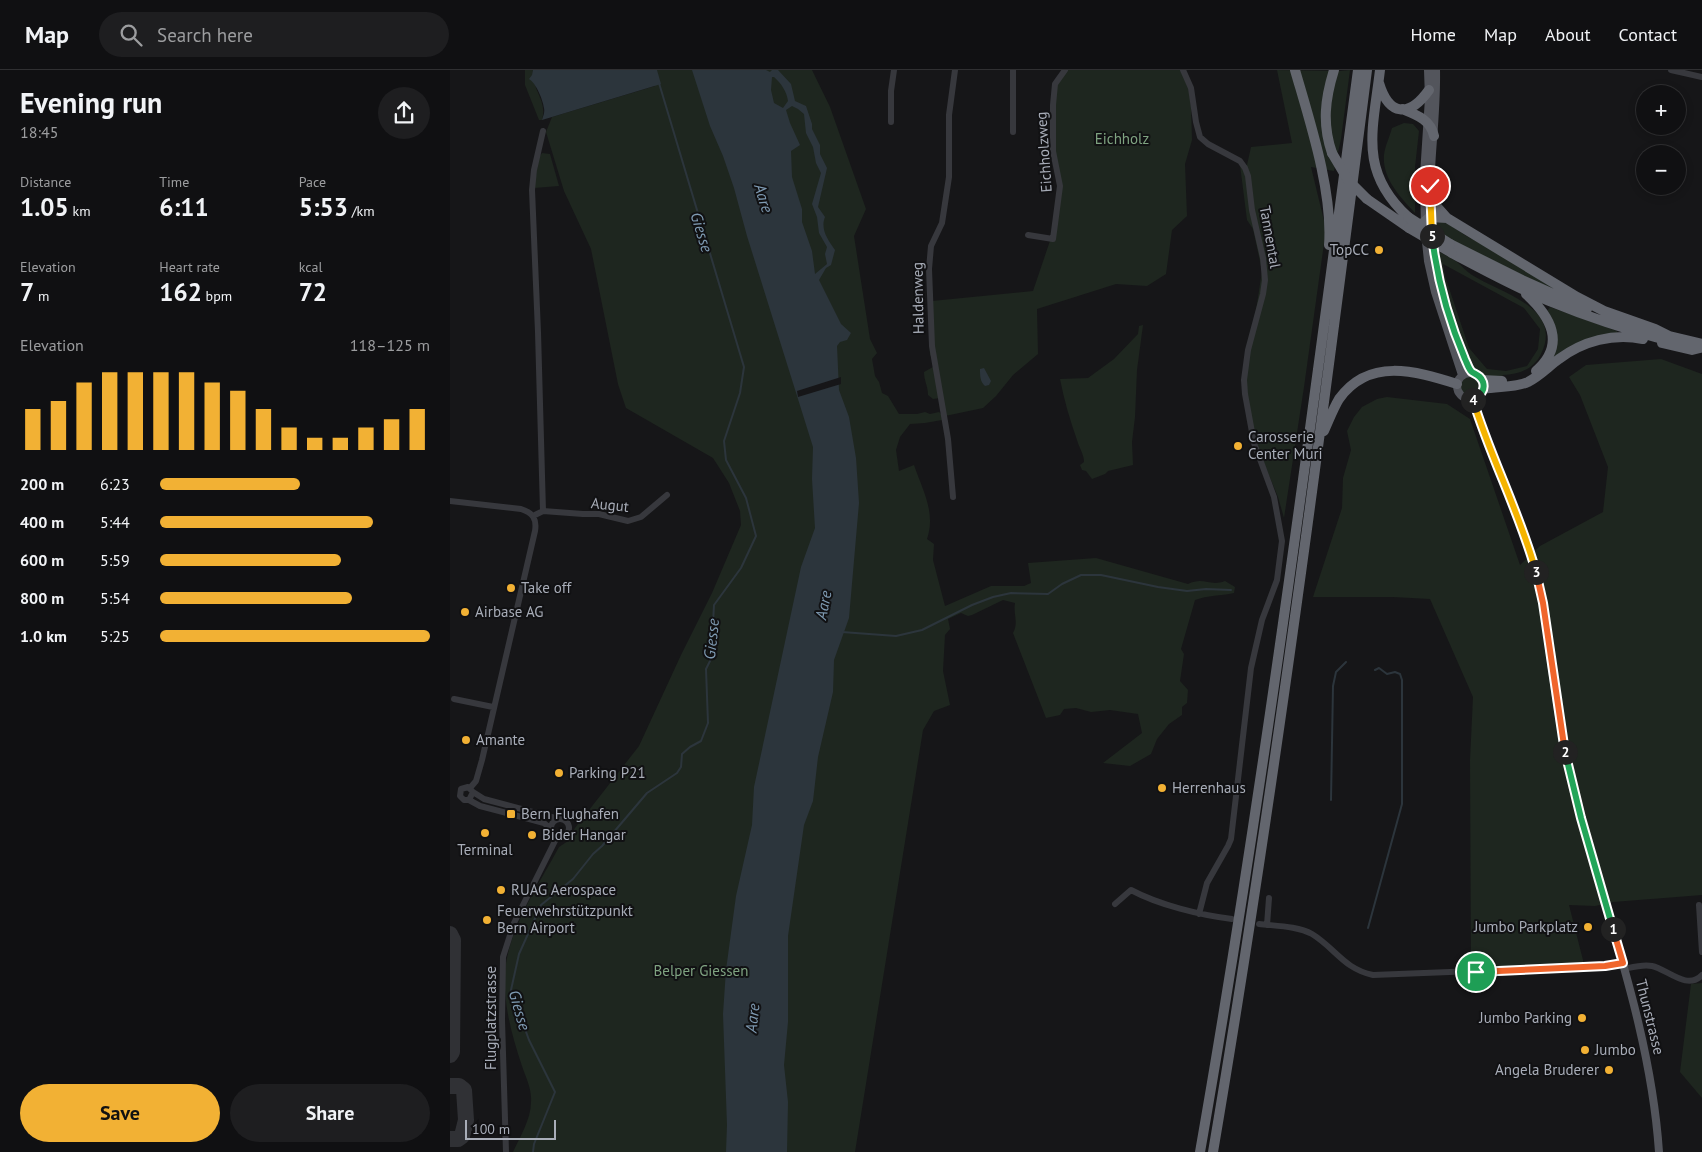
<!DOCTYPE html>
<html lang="en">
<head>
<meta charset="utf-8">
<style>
  body { margin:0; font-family:"PT Sans",sans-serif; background:#1e1e20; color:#f1f3f6; height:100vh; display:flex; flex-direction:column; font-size:19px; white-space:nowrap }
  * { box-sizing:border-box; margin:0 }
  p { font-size:16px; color:#9c9d9f }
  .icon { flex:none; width:28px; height:28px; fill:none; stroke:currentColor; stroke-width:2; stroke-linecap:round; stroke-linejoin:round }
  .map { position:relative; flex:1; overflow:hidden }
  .details { display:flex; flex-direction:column; background:#101012; width:450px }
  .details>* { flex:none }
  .buttons { position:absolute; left:1186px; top:15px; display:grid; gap:10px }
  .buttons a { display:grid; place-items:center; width:50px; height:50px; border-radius:50%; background:#101012; box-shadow:0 2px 8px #0003,0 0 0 1px #303032; font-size:25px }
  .scale { position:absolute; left:15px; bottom:12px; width:91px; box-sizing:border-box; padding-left:5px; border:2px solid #a8adb8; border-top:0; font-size:14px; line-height:18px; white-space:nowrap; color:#a8adb8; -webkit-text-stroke:4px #111113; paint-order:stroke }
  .pin { position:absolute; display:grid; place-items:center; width:42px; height:42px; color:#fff; margin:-21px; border:2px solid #fff; border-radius:50%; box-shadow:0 1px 5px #0007 }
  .km { position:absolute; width:25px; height:25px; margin:-12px; border-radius:50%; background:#222; color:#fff; font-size:14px; line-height:25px; text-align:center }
  .round { display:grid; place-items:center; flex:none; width:52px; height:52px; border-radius:26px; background:#1e1e20 }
  .headline { display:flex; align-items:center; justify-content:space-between; height:85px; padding:0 20px }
  h1 { font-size:28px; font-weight:700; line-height:38px }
  .stats { display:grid; grid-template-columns:repeat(3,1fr); gap:8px; height:85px; padding:5px 20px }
  .stats div { display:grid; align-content:center }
  .stats b { font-size:25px; font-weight:700 }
  .stats small { font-size:14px; font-weight:400 }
  .stats p { font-size:14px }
  .chart { height:140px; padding:10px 20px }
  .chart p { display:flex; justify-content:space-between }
  .chart svg { width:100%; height:90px; margin-top:5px; stroke:#f2b134; stroke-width:6 }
  .primary-button { display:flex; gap:10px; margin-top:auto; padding:10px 20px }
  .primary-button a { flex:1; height:58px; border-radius:30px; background:#f2b134; color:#111; font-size:20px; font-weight:700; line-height:58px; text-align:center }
  .primary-button a+a { background:#1e1e20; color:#f1f3f6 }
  ul { padding:0 20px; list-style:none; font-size:16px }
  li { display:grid; grid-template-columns:80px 60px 1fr; align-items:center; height:38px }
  li i { height:12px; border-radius:6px; background:#f2b134 }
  header { display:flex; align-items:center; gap:30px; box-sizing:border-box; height:70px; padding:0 25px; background:#101012; border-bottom:1px solid #303032 }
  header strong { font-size:24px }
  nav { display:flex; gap:28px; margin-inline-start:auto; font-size:18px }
  .search { width:350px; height:45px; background:#1e1e20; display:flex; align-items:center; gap:12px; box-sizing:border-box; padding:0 18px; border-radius:28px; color:#9c9d9f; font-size:19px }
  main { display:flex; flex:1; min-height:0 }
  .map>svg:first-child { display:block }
</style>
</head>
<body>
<header>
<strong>Map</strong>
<div class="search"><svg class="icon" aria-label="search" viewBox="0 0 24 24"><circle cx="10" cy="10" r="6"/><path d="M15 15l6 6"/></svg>Search here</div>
<nav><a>Home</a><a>Map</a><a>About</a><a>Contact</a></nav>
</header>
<main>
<section class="details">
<div class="headline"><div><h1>Evening run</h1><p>18:45</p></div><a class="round"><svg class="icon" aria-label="share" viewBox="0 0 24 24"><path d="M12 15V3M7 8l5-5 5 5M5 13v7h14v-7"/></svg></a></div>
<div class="stats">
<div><p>Distance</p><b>1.05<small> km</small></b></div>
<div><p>Time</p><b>6:11</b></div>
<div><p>Pace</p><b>5:53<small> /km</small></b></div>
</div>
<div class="stats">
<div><p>Elevation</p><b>7<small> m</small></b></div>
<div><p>Heart rate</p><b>162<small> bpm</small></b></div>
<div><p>kcal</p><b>72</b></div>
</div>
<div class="chart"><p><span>Elevation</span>118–125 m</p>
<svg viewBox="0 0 160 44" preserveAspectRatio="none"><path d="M5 44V24M15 44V20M25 44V11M35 44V6M45 44V6M55 44V6M65 44V6M75 44V11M85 44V15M95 44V24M105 44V33M115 44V38M125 44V38M135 44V33M145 44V29M155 44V24"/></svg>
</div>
<ul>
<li><b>200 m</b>6:23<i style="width:52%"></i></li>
<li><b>400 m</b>5:44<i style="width:79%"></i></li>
<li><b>600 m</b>5:59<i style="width:67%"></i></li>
<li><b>800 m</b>5:54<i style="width:71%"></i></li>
<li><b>1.0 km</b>5:25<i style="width:100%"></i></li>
</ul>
<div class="primary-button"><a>Save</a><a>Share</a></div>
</section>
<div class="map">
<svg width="1252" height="1082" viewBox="0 0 1252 1082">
  <rect width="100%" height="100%" fill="#161618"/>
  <!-- green -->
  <path fill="#1e261f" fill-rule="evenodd" d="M75,0h8c-2,20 15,30 9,50h-3l-14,-35z
    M200,0h162l18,37 36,102 -12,27 16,103 7,14 -5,6 3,17 4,6 3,11 6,3 11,18h18l8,-2 5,2 9,-2 3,3v5l-17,3 -15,1 -10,13 -4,13 3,21 15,-6c9,26 22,48 13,74l7,5 -1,16 12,46 46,-20h33l7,-3 -3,-20 68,-5 92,26c16,-8 21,3 37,-3l10,6 -1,6c-14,3 -26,2 -39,7l-14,49 3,5 -4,27 8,9 -1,13 -5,4v8l-13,9 -12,15 -6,15 -21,12 -27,-3 39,-30 -4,-19 -28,-4 -19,2 -15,-4 -12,1 -4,6 -14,3 -33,-85c6,-11 0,-18 2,-30l-12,-3 -31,15 -4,1 -7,-3 -13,6 2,10 -5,6 -2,36 7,34 -16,6 -11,19 -68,422h-342c7,-15 18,-33 18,-50 1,-13 -5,-24 -9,-36 -10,-30 -19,-62 -17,-94 3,-42 34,-88 54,-125l9,-6 7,-13 64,-82 42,-91 31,-62 29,-68 -1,-14 -11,-28 -16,-25 -87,-50 -8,-24 -27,-135 -27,-58 -18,-59 6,-15 103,-31z
    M616,0h114l9,19 2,17 1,34 -7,24 2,52 -15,14 -6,44 -19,12 -31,-2 -79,25 1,45 -25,21 -17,21 -13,12 -38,8 -5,-18 -7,1 -5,-4c0,-9 -4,-14 -4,-23l9,-5 1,-8 -4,-4 -1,-17 3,-37 101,-10 21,-62 6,-42 -5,-27 1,-75z
    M827,0l63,1 10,-1 -9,69 -7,32 -23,-4 15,62 -22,158 -20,131 -6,-21 -20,-48 -10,-44 -2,-29 16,-105 -9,-42 -6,-9 -7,-55h7l4,-18 41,-4z
    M954,53l9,1 6,7 -4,36v46c-15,-16 -33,-35 -31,-58 1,-9 6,-19 8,-27z
    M92,83l8,1 9,32 -25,2 5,-31z
    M983,149c15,2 24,12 37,19 28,14 65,30 86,53l-71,-33 -50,-27z
    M987,181c7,3 14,7 20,11 5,4 10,10 15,13 28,18 92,32 69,79 -7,15 -23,21 -38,21l-4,4c-19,-3 -24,-7 -34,-24l2,-5 -7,-17 -3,-1c-8,-22 -21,-58 -20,-81zM993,194l81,44 16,21 -2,20 -11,17 -21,5 -19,-2 -18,-21 -24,-72z
    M1100,237l67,24 1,3 -67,28 -4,-51z
    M693,255l-6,45 -2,47 -3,25 1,23 -25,6 -3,3 -13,5 -6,-8 -4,-1 -2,-5 4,-3c0,-7 -5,-15 -7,-22 -7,-20 -13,-40 -17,-61l28,-1 26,-19 24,-25 1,-8z
    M1211,289l41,15v521l-89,7 -18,4 -26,-1 15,59 -113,7 -1,-211 3,-63 -43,-98 -37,-2h-80l29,-89 1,-30 8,-28 -4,-19 7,-14 8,-10 15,-8 10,-2 60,7 23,15 50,146 20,-19 63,-34 5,-45 -28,-72 -11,-18 17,-12z
    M1010 316a10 10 0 1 1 20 0a10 10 0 1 1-20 0Z
    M1252,913v115l-22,-26 11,-88z"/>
  <!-- water -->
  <path fill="#2c353c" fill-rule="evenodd" d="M83,0h124l4,14 -119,36c1,-4 3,-7 2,-12 -1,-8 -8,-25 -15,-29l3,-4z
    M242,0h74l4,2 2,-2h6l13,14 4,17 11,5 6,18v5l8,16v9l7,14 -9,39 7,10c-5,12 3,23 10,33l-4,15 -5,3 -7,12 22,44 10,9 -4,7 -7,2 -3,4 2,44 10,27 7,41 3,45 -10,115 -15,42 -1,32 -15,65 -5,44 -9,24 -16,111v86l-4,43 4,37 -1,50h-61l1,-27 -4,-111 3,-44 10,-74 16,-71 2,-38 47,-220 14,-39 -3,-49 1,-32 -66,-211 -13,-48 -11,-32 -13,-30zM322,7h2c7,6 13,15 14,24l-5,7 -9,-5 -3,-13zM342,36l6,3 6,5 2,19 7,14 3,16 5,10 -9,31 5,13 2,16 8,14 -2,7 2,10 -12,10 -3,-23 -10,-29v-13l-10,-32 -1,-26 9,-6 -10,-22 -4,-13z
    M534,298l7,13 -2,4 -4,1c-5,-4 -5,-11 -5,-17z"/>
  <!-- pier -->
  <path fill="#161618" d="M391,307v7l-43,13 -1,-6z"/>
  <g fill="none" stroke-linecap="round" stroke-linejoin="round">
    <!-- stream -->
    <path stroke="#2c353c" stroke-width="2" d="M392,562l54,4 26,-6 50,-25 21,-8 18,-4 37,1 14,-10 19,-9h20l57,12 29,4 19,-2 25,1
      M881,730l2,-114 3,-14 10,-10
      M918,858l34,-124v-124l-2,-6 -5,-2 -8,2 -8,-6 -4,2
      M83,1082l1,-8 21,-52 -26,-52 -18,-50 8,-36 22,-49 32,-26 20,-25 9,-8 45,-53 30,-20 4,-6 1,-13 8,-7 11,-6 7,-18 -2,-54 5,-10 3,-54 27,-37 15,-32 -10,-38 -20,-38 -2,-19 16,-48 4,-26 -85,-284"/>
    <!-- taxiway -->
    <path stroke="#303135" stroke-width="16" d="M0,864l3,6 -1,112 -2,3
      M0,1016h9l5,4 2,30 -4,16 -4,3h-8"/>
    <!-- minor -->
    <path stroke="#37383d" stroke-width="6" d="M563,0v62
      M733,0l8,18 5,34 4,15 8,7 32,17 5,7 3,8 4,34 11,48 2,22 -2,14 -15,56 -4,30 1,14 9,49 20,54 8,44 -5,39 -15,40 -11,48 -20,171 -3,7 -21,37 -8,31
      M1221,0l31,7
      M441,52v-31l3,-21
      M578,165l25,4 7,-53 -7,-35v-46l2,-21 10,-14
      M503,427l-5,-58 -16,-93 -3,-77 2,-23 11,-23 7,-46v-62l6,-45
      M0,431l71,8c12,4 16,10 14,22l-53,229 -6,21 -6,7
      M93,441l40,3h16l29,7 13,-4 26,-22
      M83,446l10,-5 -5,-179 -6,-142 2,-20 9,-39
      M4,629l39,8
      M23,722l-4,8h-5l-4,-4 1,-7 7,-2 5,5 11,7 75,20
      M19,730l11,6 64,17 7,6
      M101 758a9 9 0 1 1 18 0a9 9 0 1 1-18 0Z
      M665,834l16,-14c28,15 69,25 101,29
      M1249,835l3,47
      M809,854c17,2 39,2 53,10 23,14 32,35 61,41l232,-9 18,-3
      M817,855l2,-27
      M1174,899c9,-2 19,-5 28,-3 15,3 35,25 50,9
      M56,1082l-4,-132 1,-63 11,-34 43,-86"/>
    <!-- major -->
    <path stroke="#53555c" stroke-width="8" d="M978,0l1,28 -5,77 1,57 3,29 7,31 27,83
      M986,0c1,43 -6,86 -6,129 0,59 14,121 41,173
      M1007 316a13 13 0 1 1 26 0a13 13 0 1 1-26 0Z
      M1023,329c18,60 48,115 64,176 8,33 11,67 16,101 6,45 14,90 26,134 30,113 72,224 80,342"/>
    <!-- highway -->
    <path stroke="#63666e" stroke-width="10" d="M845,0c15,52 38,122 34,175
      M930,0c-7,60 -22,101 28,147
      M929,13c10,33 30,35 50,7
      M952,39c15,6 29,11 32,27
      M882,83c-10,-29 -7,-54 2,-83
      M917,129l42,29
      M980,129l17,19 130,79 27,14 51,18 16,8
      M974,152l6,-5 17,1
      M1000,174l72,36 65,29
      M1002,183c32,17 63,34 97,48 39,16 79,29 120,40
      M1076,224c24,22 41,50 10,77
      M1215,265l37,9
      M1212,273l30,7 8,-2
      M1032,310l20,1
      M1033,319c15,-3 32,-1 45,-7 12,-6 21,-16 31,-23 24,-18 54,-26 84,-20
      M874,361c5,-11 9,-22 15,-32 30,-42 76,-28 118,-15
      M750,1082c63,-359 110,-721 158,-1082
      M763,1082c61,-359 108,-721 154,-1082"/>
    <!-- highway-bridge -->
    <path stroke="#63666e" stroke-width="10" d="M882,83l16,27 19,19
      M958,147l42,27
      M959,158l43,25"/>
  </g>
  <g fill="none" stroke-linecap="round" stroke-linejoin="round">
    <defs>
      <path id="split-1" d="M1026,902l129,-6 18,-3 -10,-34"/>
      <path id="split-2" d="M1115,682l16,66 32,111"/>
      <path id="split-3" d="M1086,502l7,31 22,149"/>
      <path id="split-4" d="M1023,330c18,59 47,113 63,172"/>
      <path id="split-5" d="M982,166c5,43 16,83 33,123 2,4 4,11 7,13 5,3 9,4 11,10 3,10 -5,14 -10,18"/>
      <path id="split-6" d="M980,116l2,50"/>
    </defs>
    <!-- split-1 casing -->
    <use href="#split-1" stroke="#fff" stroke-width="10"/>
    <!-- split-2 casing -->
    <use href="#split-2" stroke="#fff" stroke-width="10"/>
    <!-- split-3 casing -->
    <use href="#split-3" stroke="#fff" stroke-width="10"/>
    <!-- split-4 casing -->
    <use href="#split-4" stroke="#fff" stroke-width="10"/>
    <!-- split-5 casing -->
    <use href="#split-5" stroke="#fff" stroke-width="10"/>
    <!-- split-6 casing -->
    <use href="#split-6" stroke="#fff" stroke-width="10"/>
    <!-- split-1 -->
    <use href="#split-1" stroke="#f0652b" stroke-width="6"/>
    <!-- split-2 -->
    <use href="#split-2" stroke="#22a559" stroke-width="6"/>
    <!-- split-3 -->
    <use href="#split-3" stroke="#f0652b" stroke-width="6"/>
    <!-- split-4 -->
    <use href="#split-4" stroke="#f5b400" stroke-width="6"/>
    <!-- split-5 -->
    <use href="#split-5" stroke="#22a559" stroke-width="6"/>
    <!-- split-6 -->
    <use href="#split-6" stroke="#f5b400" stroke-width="6"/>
  </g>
  <!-- markers -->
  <g fill="#f2b134" stroke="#111113" stroke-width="2">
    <circle cx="929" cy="180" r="5"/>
    <circle cx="788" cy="376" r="5"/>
    <circle cx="61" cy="518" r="5"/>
    <circle cx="15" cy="542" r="5"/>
    <circle cx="16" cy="670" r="5"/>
    <circle cx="109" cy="703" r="5"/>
    <circle cx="712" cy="718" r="5"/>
    <rect x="56" y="739" width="10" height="10" rx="2.5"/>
    <circle cx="35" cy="763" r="5"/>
    <circle cx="82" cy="765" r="5"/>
    <circle cx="51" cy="820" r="5"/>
    <circle cx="37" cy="850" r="5"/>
    <circle cx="1138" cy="857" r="5"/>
    <circle cx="1132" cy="948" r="5"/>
    <circle cx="1135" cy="980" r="5"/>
    <circle cx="1159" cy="1000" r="5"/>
  </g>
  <g text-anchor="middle" stroke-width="4" stroke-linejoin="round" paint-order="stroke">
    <!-- park labels -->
    <g font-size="15" fill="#7fa381" stroke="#111113">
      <text x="672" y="74">Eichholz</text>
      <text x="251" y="906">Belper Giessen</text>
    </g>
    <!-- street labels -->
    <g font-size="15" fill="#a8adb8" stroke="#111113">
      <text transform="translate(594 82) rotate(-94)" y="5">Eichholzweg</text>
      <text transform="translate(820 167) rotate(80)" y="5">Tannental</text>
      <text transform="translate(468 228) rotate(-91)" y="5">Haldenweg</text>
      <text transform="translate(160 435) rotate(6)" y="5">Augut</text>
      <text transform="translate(1200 947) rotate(76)" y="5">Thunstrasse</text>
      <text transform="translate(41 948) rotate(-90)" y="5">Flugplatzstrasse</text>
    </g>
    <!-- poi labels -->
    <g font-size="15" fill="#a8adb8" stroke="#111113" text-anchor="start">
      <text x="919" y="185" text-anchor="end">TopCC</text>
      <text x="798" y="372">Carosserie<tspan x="798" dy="17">Center Muri</tspan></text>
      <text x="71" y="523">Take off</text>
      <text x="25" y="547">Airbase AG</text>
      <text x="26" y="675">Amante</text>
      <text x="119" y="708">Parking P21</text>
      <text x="722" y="723">Herrenhaus</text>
      <text x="71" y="749">Bern Flughafen</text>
      <text x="92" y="770">Bider Hangar</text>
      <text x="35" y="785" text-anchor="middle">Terminal</text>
      <text x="61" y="825">RUAG Aerospace</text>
      <text x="47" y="846">Feuerwehrstützpunkt<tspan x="47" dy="17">Bern Airport</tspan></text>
      <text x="1128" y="862" text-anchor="end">Jumbo Parkplatz</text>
      <text x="1122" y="953" text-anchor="end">Jumbo Parking</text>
      <text x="1145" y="985">Jumbo</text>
      <text x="1149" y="1005" text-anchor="end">Angela Bruderer</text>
    </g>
    <!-- water labels -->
    <g font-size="16" font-style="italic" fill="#7f9bb3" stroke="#111113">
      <text transform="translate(314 128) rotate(73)" y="6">Aare</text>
      <text transform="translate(252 162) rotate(73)" y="6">Giesse</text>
      <text transform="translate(373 535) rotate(-79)" y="6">Aare</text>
      <text transform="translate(261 569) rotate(-84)" y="6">Giesse</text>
      <text transform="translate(70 940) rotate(74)" y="6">Giesse</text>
      <text transform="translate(302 948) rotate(-84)" y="6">Aare</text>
    </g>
  </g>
</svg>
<div class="buttons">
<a>+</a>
<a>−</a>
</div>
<div class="scale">100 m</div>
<div class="pin" style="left:1026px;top:902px;background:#1e9e55"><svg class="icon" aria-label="arrive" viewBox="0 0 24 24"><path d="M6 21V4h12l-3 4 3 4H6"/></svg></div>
<div class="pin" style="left:980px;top:116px;background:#d93025"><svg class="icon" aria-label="check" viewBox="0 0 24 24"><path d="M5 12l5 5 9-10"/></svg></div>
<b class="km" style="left:1163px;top:859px">1</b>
<b class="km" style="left:1115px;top:682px">2</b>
<b class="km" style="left:1086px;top:502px">3</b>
<b class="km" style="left:1023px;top:330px">4</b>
<b class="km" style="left:982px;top:166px">5</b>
</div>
</main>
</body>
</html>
